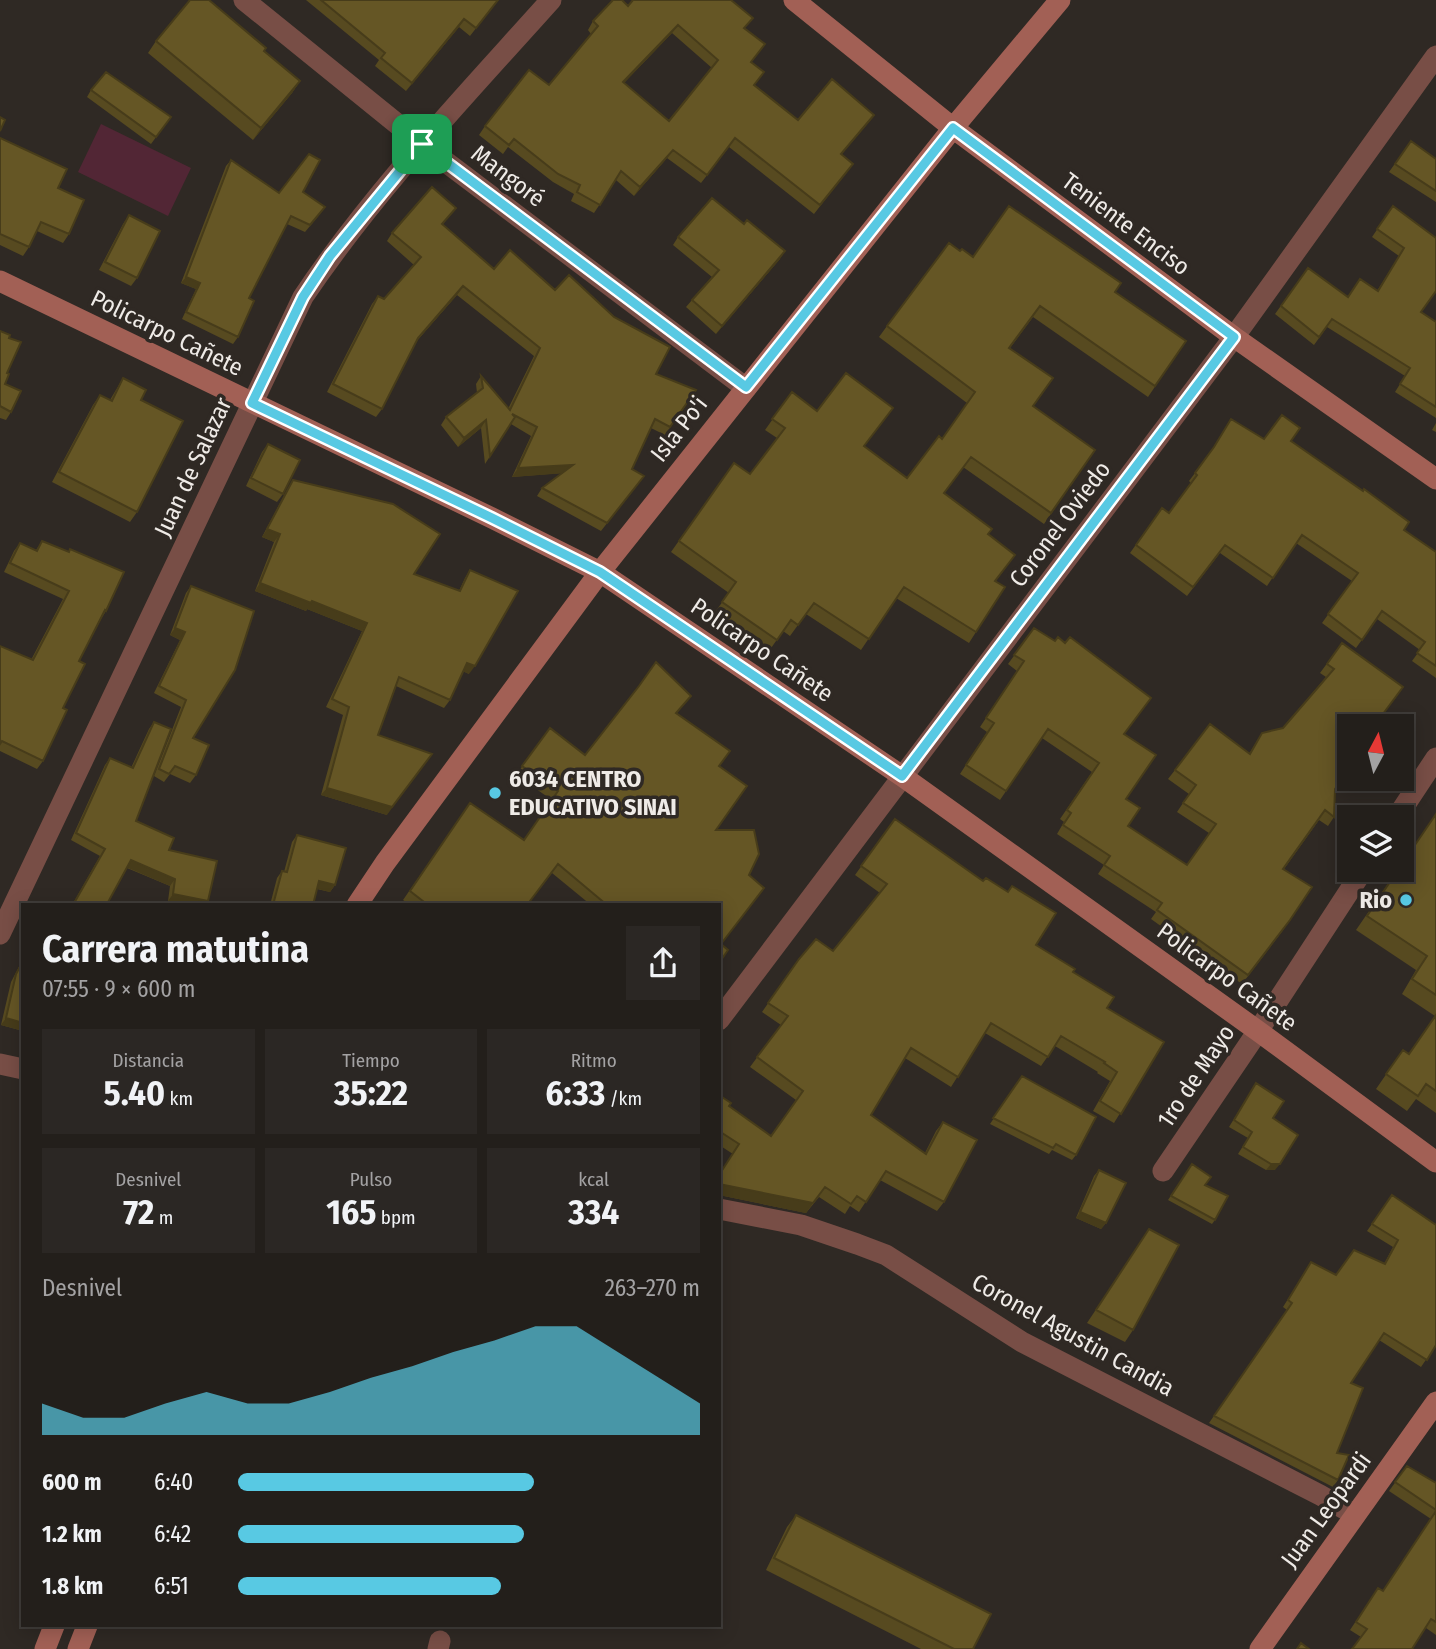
<!DOCTYPE html>
<html lang="es">
<head>
<meta charset="utf-8">
<style>
  body { margin:0; font-family:"Fira Sans Condensed",sans-serif; background:#2b2724; color:#f1f3f6; height:100vh; display:flex; flex-direction:column; font-size:26px; white-space:nowrap }
  * { box-sizing:border-box; margin:0 }
  p { font-size:23px; color:#a3a2a3 }
  .icon { flex:none; width:38px; height:38px; fill:none; stroke:currentColor; stroke-width:2; stroke-linecap:round; stroke-linejoin:round }
  .map { position:relative; flex:1; overflow:hidden }
  .drawer { position:absolute; left:21px; top:903px; width:700px; height:724px; display:flex; flex-direction:column; background:#231f1b; border-radius:0px; box-shadow:0 4px 18px #0003,0 0 0 2px #403d3a }
  .drawer>* { flex:none }
  .needle { width:46px; rotate:7deg }
  .buttons { position:absolute; left:1337px; top:714px; display:grid; gap:14px }
  .buttons a { display:grid; place-items:center; width:77px; height:77px; border-radius:0px; background:#231f1b; box-shadow:0 4px 18px #0003,0 0 0 2px #403d3a; font-size:35px }
  .pin { position:absolute; display:grid; place-items:center; width:60px; height:60px; color:#fff; margin:-30px; border-radius:14px; box-shadow:0 4px 10px #0006 }
  .round { display:grid; place-items:center; flex:none; width:74px; height:74px; border-radius:0px; background:#2b2724 }
  .overview { display:flex; align-items:center; justify-content:space-between; height:119px; padding:0 21px }
  h1 { font-size:38px; font-weight:700; line-height:52px }
  .metrics { display:grid; grid-template-columns:repeat(3,1fr); gap:10px; height:119px; padding:7px 21px }
  .metrics div { display:grid; align-content:center; border-radius:0px; background:#2b2724; text-align:center }
  .metrics b { font-size:35px; font-weight:700 }
  .metrics small { font-size:19px; font-weight:400 }
  .metrics p { font-size:19px }
  .chart { height:196px; padding:14px 21px }
  .chart p { display:flex; justify-content:space-between }
  .chart svg { width:100%; height:126px; margin-top:7px; fill:#58c9e3; opacity:.7 }
  ul { padding:0 21px; list-style:none; font-size:23px }
  li { display:grid; grid-template-columns:112px 84px 1fr; align-items:center; height:52px }
  li i { height:18px; border-radius:9px; background:#58c9e3 }
  .map>svg:first-child { display:block }
</style>
</head>
<body>
<div class="map">
<svg width="1436" height="1649" viewBox="0 0 1436 1649">
  <rect width="100%" height="100%" fill="#2f2924"/>
  <!-- green -->
  <path fill="#522635" d="M101,124l90,44 -23,48 -90,-44z"/>
  <g fill="none" stroke-linecap="round" stroke-linejoin="round">
    <!-- street -->
    <path stroke="#784e46" stroke-width="21" d="M244,0l178,144 324,244
      M1397,817l39,-59
      M0,934l303,-637c72,-107 162,-201 248,-297
      M719,1020l515,-683 202,-281
      M0,1064l23,5
      M1163,1171l95,-140 105,-161
      M719,1209l82,16 56,19 29,11 136,87 298,153 35,20
      M438,1649l2,-8"/>
    <!-- secondary -->
    <path stroke="#a26055" stroke-width="21" d="M794,0l159,128 281,209 202,142
      M0,281l492,237 108,54 302,204 356,255 178,131
      M357,905l28,-42 215,-291 353,-444 107,-128
      M45,1649l9,-23
      M78,1649l9,-23
      M1260,1649l176,-247"/>
  </g>
  <!-- wall -->
  <path fill="#574a20" fill-rule="evenodd" d="M306,0h192l-28,36 -11,-9 -53,64 -31,-25 4,-6z
    M628,6l117,23 7,33 3,23 43,35 70,3 -27,31 12,10 -39,50 -85,-67 -28,36 -34,-25 -33,38 -18,-16 -22,33 -23,-12 3,-7 -21,-12 -45,-35 -5,7 -24,-19 6,-9 64,-41 42,-51 -3,-4 5,-9zM672,33l40,35 -43,53 -45,-38z
    M156,41l108,10 36,30 -8,12 -39,47 -105,-87z
    M91,90l80,27 -20,27 -64,-47z
    M0,138l58,50 11,46 -6,9 -26,-12 -8,16 -6,9 -23,-11z
    M1411,141l25,18v43l-47,-30z
    M231,160l48,33 24,-1 17,22 -15,18 -18,-8 -38,74 -11,39 -5,7 -51,-25 14,-30 -15,-6 45,-117z
    M1393,206l28,106 15,10v96l-41,-26 10,-16 -78,-49 -13,18 -39,-31 33,-46 40,29 29,-6 22,-35 -27,-19z
    M456,208l-14,17 52,44 61,21 101,84 40,16 -31,45 -14,-7 -19,41 12,7 -43,55 -64,-35 5,-8 20,-15 -50,4 19,-41 -20,-12 -26,40 -4,-36 -23,19 -17,-22 5,-8 31,-24 -1,-9 5,-8 27,33 26,-53 -77,-61 -41,47 -34,67 -6,8 -49,-25 45,-88 6,-8 6,3 30,-34 -27,-24 5,-8z
    M129,215l8,63 -6,8 -32,-16 24,-46z
    M744,224l36,35 -64,75 -30,-27 6,-7 20,-23 -39,-32 5,-8z
    M960,251l13,6 142,35 71,49 -38,56 -115,-80 -23,31 23,59 62,43 -51,74 -81,-57 -19,26 44,41 27,21 -19,26 -20,51 -7,11 -73,-45 -35,52 -55,-36 -16,22 -7,-5 -14,20 -54,-39 14,-19 -58,-41 63,-89 16,11 27,-36 -12,-8 27,-38 25,19 76,-3 -29,38 43,32 35,-39 25,-36 -88,-66 8,-11z
    M0,331l9,7 -2,35 -2,11 6,28 -5,8 -6,-2z
    M123,378l18,22 -4,112 -7,10 -78,-40 41,-77 7,-10 10,5z
    M1231,419l33,20 27,2 113,89 32,22v126l-24,-17 8,-11 -43,-31 -21,29 -34,-25 30,-42 -56,-38 -29,43 -47,-33 -33,43 -57,-43 32,-45 7,5 22,-30 -2,-2 21,-28z
    M1436,423v9l-4,-2z
    M268,444l15,50 -6,8 -31,-16 16,-34z
    M293,480l121,94 45,17 6,-13 5,-8 -1,104 -6,-3 -13,29 -6,8 -48,-22 -18,49 9,80 -66,-20 22,-80 -17,-8 36,-76 -55,-22 -1,2 -51,-20 19,-49 -12,-5 26,-49z
    M42,541l64,70 -5,8 -22,42 -16,47 -20,53 -6,8 -37,-18v-105l31,14 32,-61 -59,-27 10,-21 6,-8 16,7z
    M191,586l2,152 3,37 -6,8 -20,-9 -6,8 -10,-6 27,-69 -27,-14 26,-53 -10,-5 16,-42z
    M1034,628l90,106 2,65 2,27 59,39 22,-32 -32,-21 12,-18 -21,-15 7,-9 74,-16 13,-21 21,-5 43,-51 -6,-4 22,-30 7,83v50l-3,-2 -11,15 -1,28 -6,9 -9,-6 -35,49v60l-42,55 -91,-65 5,-7 -58,-38 6,-9 -47,-31 7,-12 -4,-3 32,-47 -50,-34 -42,62 -40,-26 27,-42 -7,-5 37,-56 -9,-7z
    M691,696l-14,17 42,54 -3,63 33,45 -27,69 -3,19v-58h-128l-39,-32 -25,32h-117l-7,-5 67,-97 54,37 28,-40 -36,-25 34,-47 35,27z
    M154,722l-18,99 33,29 37,55h-21l-17,-4 2,-15 -43,-18 -20,36 1,1h-36l28,-49 -29,-16 34,-75 5,-7 21,10 18,-39z
    M1353,779h20l-7,9z
    M1436,814v299l-20,-14 -9,12 -31,-22 27,-39 6,4 26,-38 -33,-22 14,-24 -60,-40z
    M895,819l141,126 37,27 34,36 57,34 -50,81 -21,-12 17,-30 -13,-8 1,-1 -43,-26 -14,20 -56,-33 -34,54 -46,-29 -34,57 54,38 11,-22 7,-9 1,80 -7,9 -57,-31 -21,32 -9,-6 -5,8 -26,-17 -13,16 -87,-18v-20l14,-21 -14,-9v-50l10,11 42,30 25,-36 -46,-33 31,-42 -19,-13 37,-53 34,-8 47,-58 -25,-18z
    M297,835l38,50 -5,7 -13,-3 -4,16h-43l7,-27 5,-7 2,1 8,-30z
    M23,959v72l-22,-6 10,-43z
    M1022,1076l54,79 -4,5 -20,-10 -3,4 -59,-30z
    M1256,1083l17,35 2,52h-9l-28,-16 10,-16 -19,-11z
    M1192,1164l13,21 10,35 -3,4 -44,-24z
    M1099,1170l7,53 -5,6 -25,-11 18,-42z
    M1392,1195l44,150 -15,22 -42,-27 -28,43 -14,70 1,27 -5,7 -124,-64 78,-113 -4,-3 28,-45 25,13 48,-11 9,-17 -26,-16z
    M1141,1242l-8,88 -8,12 -38,-19z
    M1407,1466l29,17v152l-10,-7 -65,9 -11,-7 28,-42 5,3 48,-72 -42,-28z
    M796,1515l177,134h-52l-155,-79 21,-43z"/>
  <!-- shaded-wall -->
  <path fill="#473c1a" d="M464,19l-5,8 -53,64 6,-8z
    M678,25l-6,8 -55,57 6,-8z
    M300,81l-8,12 -39,47 8,-12z
    M874,115l-6,8 -33,39 6,-8z
    M673,150l-6,8 -33,38 6,-9z
    M785,251l-5,8 -64,75 6,-8z
    M186,277l14,6 -4,6 -15,-6z
    M463,286l-6,9 -45,51 6,-8z
    M486,420l-5,8 -23,19 6,-9z
    M573,465l-6,8 -55,4 6,-9z
    M267,529l13,5 -6,8 -12,-5z
    M260,583l52,18 55,22 -5,8 -55,-22 -1,2 -51,-20z
    M175,628l10,4 -5,8 -10,-5z
    M467,663l8,3 -6,8 -7,-3z
    M426,761l-39,54 -66,-20 6,-7z
    M131,860l44,19 -5,7 -44,-19z
    M319,881l16,4 -5,7 -16,-4z
    M173,894l35,7 -2,4h-21l-17,-4z
    M6,1018l17,5v8l-22,-6z
    M1271,1164h9l-5,6h-9z
    M719,1184l106,3 -19,26 -87,-18z
    M1080,1212l26,11 -5,6 -25,-11z"/>
  <!-- building -->
  <path fill="#655625" stroke="#473c1a" stroke-width="2" fill-rule="evenodd" d="M190,0h19l57,48 -2,3 36,30 -39,47 -105,-87z
    M321,0h177l-22,28 -12,-9 -52,64 -31,-25 4,-5z
    M613,0h9l6,6 5,-6h98l22,18 -9,10 21,16 -14,18 13,10 -10,13 44,35 34,-41 42,36 -33,39 12,10 -33,41 -85,-67 -28,37 -34,-25 -33,37 -19,-16 -21,34 -23,-13 3,-7 -22,-11 -44,-35 -5,6 -24,-19 44,-56 20,15 49,-59 -5,-5zM678,25l40,35 -49,61 -46,-39z
    M106,72l65,45 -15,20 -65,-47z
    M0,117l5,3 -5,11z
    M0,138l67,31 -9,19 26,12 -15,34 -28,-12 -12,25 -29,-13z
    M1411,141l25,18v32l-41,-27z
    M309,154l11,6 -17,32 22,15 -15,18 -19,-9 -42,82 5,3 -16,36 -52,-25 14,-29 -14,-6 45,-117 48,33z
    M432,187l24,21 -14,16 52,45 16,-19 45,40 14,-15 45,42 56,30 -14,27 40,16 -26,37 -15,-8 -23,50 12,7 -37,47 -65,-35 31,-23 -55,3 19,-41 -25,-13 3,3 -25,39 -4,-36 -22,18 -18,-21 37,-29 -2,-12 29,34 30,-62 -77,-62 -45,52 -36,71 -49,-25 45,-88 6,3 37,-42 -29,-24z
    M712,198l32,26 3,-4 38,31 -63,75 -30,-26 27,-30 -41,-33z
    M1009,206l112,77 -6,9 71,49 -31,45 -115,-80 -31,42 44,30 -20,28 62,44 -44,63 -80,-56 -27,36 48,36 -4,5 27,21 -20,26 10,6 -29,45 -72,-45 -35,52 -55,-36 -16,22 -7,-5 -14,20 -55,-38 14,-20 -57,-41 55,-78 16,11 35,-46 -13,-9 20,-27 25,19 29,-38 47,35 -29,38 43,32 32,-42 3,3 33,-47 -88,-66 62,-83 11,8 2,-2 11,8z
    M1393,206l43,32v53l-15,21 15,10v85l-36,-23 10,-16 -78,-49 -13,18 -38,-31 27,-38 40,29 12,-18 18,12 26,-43 -27,-19z
    M129,215l31,16 -23,47 -32,-16z
    M0,331l10,4 -1,3 12,4 -14,31 2,1 -4,10 16,7 -10,21 -11,-6z
    M123,378l23,12 -5,10 42,21 -46,91 -78,-40 41,-77 12,6z
    M1282,415l18,13 -9,13 72,50 1,-2 45,33 -5,8 32,22v114l-19,-13 8,-11 -43,-31 -20,29 -34,-26 30,-41 -56,-38 -29,43 -48,-33 -32,42 -57,-42 26,-37 7,5 28,-38 -2,-2 19,-26 17,-28 33,20z
    M268,444l32,16 -17,34 -32,-16z
    M293,480l100,24 47,30 -26,40 46,17 10,-21 48,21 -43,75 -8,-3 -17,37 -51,-23 -21,58 54,19 -40,53 -65,-19 22,-81 -17,-8 35,-76 -55,-22 -1,2 -51,-20 20,-49 -13,-5z
    M42,541l27,11 1,-3 54,23 -18,39 -1,-1 -26,51 6,3 -22,44 4,2 -24,51 -41,-20 -2,3v-98l33,14 36,-69 -59,-28 10,-20 17,8z
    M191,586l63,25 -19,59 -42,68 16,7 -13,30 -21,-9 -6,8 -10,-5 27,-69 -27,-14 26,-54 -10,-4z
    M1034,628l21,13 3,-4 7,6 5,-6 81,61 -27,36 32,21 -30,44 14,9 -12,18 59,39 29,-41 -33,-21 13,-18 -21,-15 35,-46 40,30 12,-21 21,-5 51,-59 -7,-5 15,-21 61,44 -29,39h-25v43l-14,20 -1,28 -9,-7 -42,59 29,18 -22,33 -42,55 -91,-65 5,-7 -58,-38 6,-9 -47,-31 8,-12 -4,-3 32,-47 -51,-34 -42,62 -40,-26 28,-42 -8,-5 38,-57 -10,-6z
    M656,662l35,34 -15,17 54,38 -11,15 28,20 -31,44h38l5,24 -10,21 15,13 -43,56 7,6 -9,13v-58h-112l-49,-41 -31,41h-99l-18,-14 60,-88 54,37 34,-49 -36,-25 28,-38 35,27 54,-69z
    M154,722l17,7 -35,92 38,17 -5,12 48,11 -9,40 -35,-7 2,-15 -44,-19 -24,44 1,1h-35l32,-56 -29,-16 34,-75 23,10z
    M1436,814v181l-24,-16 15,-23 -60,-40 31,-46h4v-6z
    M895,819l88,62 3,-3 22,14 4,-6 44,27 -20,32 39,24 -2,3 41,25 -7,11 57,34 -43,72 -21,-13 17,-29 -13,-9 1,-1 -44,-26 -13,21 -57,-34 -33,54 -47,-29 -40,67 55,39 17,-32 34,18 -33,62 -58,-31 -20,31 -9,-6 -6,8 -26,-17 -12,16 -94,-19v-9l20,-31 -20,-13v-36l12,8 -2,3 42,30 32,-45 -46,-34 31,-41 -20,-13 31,-44 17,-20 17,12 54,-67 -26,-18z
    M297,835l49,13 -11,37 -16,-4 -6,24h-40l9,-34 5,1z
    M23,961v62l-17,-5 10,-44z
    M1436,1015v76l-10,-7 -8,12 -32,-22 17,-24 6,4z
    M1022,1076l74,41 -20,38 -20,-11 -3,4 -60,-30z
    M1256,1083l28,18 -11,17 25,17 -18,29h-9l-28,-17 9,-15 -18,-12z
    M1192,1164l19,13 -6,8 23,11 -13,24 -44,-24z
    M1099,1170l27,13 -20,40 -26,-11z
    M1392,1195l44,30v120l-9,15 -43,-27 -33,50 12,5 -26,65 12,2 -11,25 -124,-64 78,-113 -4,-3 23,-38 25,13 18,-25 31,14 13,-24 -26,-16z
    M1149,1229l30,16 -46,85 -37,-20z
    M1407,1466l29,17v27l-41,-28z
    M1436,1511v111l-5,-3 -19,30h-60l15,-20 -11,-7 22,-34 5,3z
    M796,1515l195,99 -18,35h-19l-180,-91z
    M1301,1643l8,6h-12z"/>
  <g fill="none" stroke-linecap="round" stroke-linejoin="round">
    <defs>
      <path id="route" d="M953,128l281,209 -332,439 -302,-204 -108,-54 -240,-115 51,-106 27,-41 92,-112 324,243z"/>
    </defs>
    <!-- route casing -->
    <use href="#route" stroke="#fff" stroke-width="14"/>
    <!-- route -->
    <use href="#route" stroke="#58c9e3" stroke-width="9"/>
  </g>
  <!-- markers -->
  <g fill="#58c9e3" stroke="#2f2924" stroke-width="2.5">
    <circle cx="495" cy="793" r="7"/>
    <circle cx="1406" cy="900" r="7"/>
  </g>
  <g text-anchor="middle" stroke-width="7" stroke-linejoin="round" paint-order="stroke">
    <!-- street labels -->
    <g font-size="24" fill="#efebe7" stroke="#2f2924">
      <text transform="translate(508 176) rotate(37)" y="8">Mangoré</text>
      <text transform="translate(1126 224) rotate(37)" y="8">Teniente Enciso</text>
      <text transform="translate(167 333) rotate(26)" y="8">Policarpo Cañete</text>
      <text transform="translate(679 429) rotate(-52)" y="8">Isla Po'i</text>
      <text transform="translate(193 467) rotate(-65)" y="8">Juan de Salazar</text>
      <text transform="translate(1060 524) rotate(-53)" y="8">Coronel Oviedo</text>
      <text transform="translate(762 650) rotate(34)" y="8">Policarpo Cañete</text>
      <text transform="translate(1227 977) rotate(36)" y="8">Policarpo Cañete</text>
      <text transform="translate(1196 1076) rotate(-56)" y="8">1ro de Mayo</text>
      <text transform="translate(1073 1335) rotate(29)" y="8">Coronel Agustin Candia</text>
      <text transform="translate(1326 1510) rotate(-54)" y="8">Juan Leopardi</text>
    </g>
    <!-- poi labels -->
    <g font-size="24" font-weight="bold" fill="#efebe7" stroke="#2f2924" text-anchor="start">
      <text x="509" y="787">6034 CENTRO<tspan x="509" dy="28">EDUCATIVO SINAI</tspan></text>
      <text x="1392" y="908" text-anchor="end">Rio</text>
    </g>
  </g>
</svg>
<div class="buttons">
<a><svg class="needle" viewBox="-14 -14 28 28"><path d="M0-13l5 13h-10z" fill="#e53935"/><path d="M0 13l5-13h-10z" fill="#a3a2a3"/></svg></a>
<a><svg class="icon" aria-label="layers" viewBox="0 0 24 24"><path d="M12 4l9 5-9 5-9-5zM3 14l9 5 9-5"/></svg></a>
</div>
<div class="pin" style="left:422px;top:144px;background:#1e9e55"><svg class="icon" aria-label="arrive" viewBox="0 0 24 24"><path d="M6 21V4h12l-3 4 3 4H6"/></svg></div>
<section class="drawer">
<div class="overview"><div><h1>Carrera matutina</h1><p>07:55 · 9 × 600 m</p></div><a class="round"><svg class="icon" aria-label="share" viewBox="0 0 24 24"><path d="M12 15V3M7 8l5-5 5 5M5 13v7h14v-7"/></svg></a></div>
<div class="metrics">
<div><p>Distancia</p><b>5.40<small> km</small></b></div>
<div><p>Tiempo</p><b>35:22</b></div>
<div><p>Ritmo</p><b>6:33<small> /km</small></b></div>
</div>
<div class="metrics">
<div><p>Desnivel</p><b>72<small> m</small></b></div>
<div><p>Pulso</p><b>165<small> bpm</small></b></div>
<div><p>kcal</p><b>334</b></div>
</div>
<div class="chart"><p><span>Desnivel</span>263–270 m</p>
<svg viewBox="0 0 160 44" preserveAspectRatio="none"><path d="M0 44V33L10 38L20 38L30 33L40 29L50 33L60 33L70 29L80 24L90 20L100 15L110 11L120 6L130 6L140 15L150 24L160 33V44z"/></svg>
</div>
<ul>
<li><b>600 m</b>6:40<i style="width:64%"></i></li>
<li><b>1.2 km</b>6:42<i style="width:62%"></i></li>
<li><b>1.8 km</b>6:51<i style="width:57%"></i></li>
</ul>
</section>
</div>
</body>
</html>
